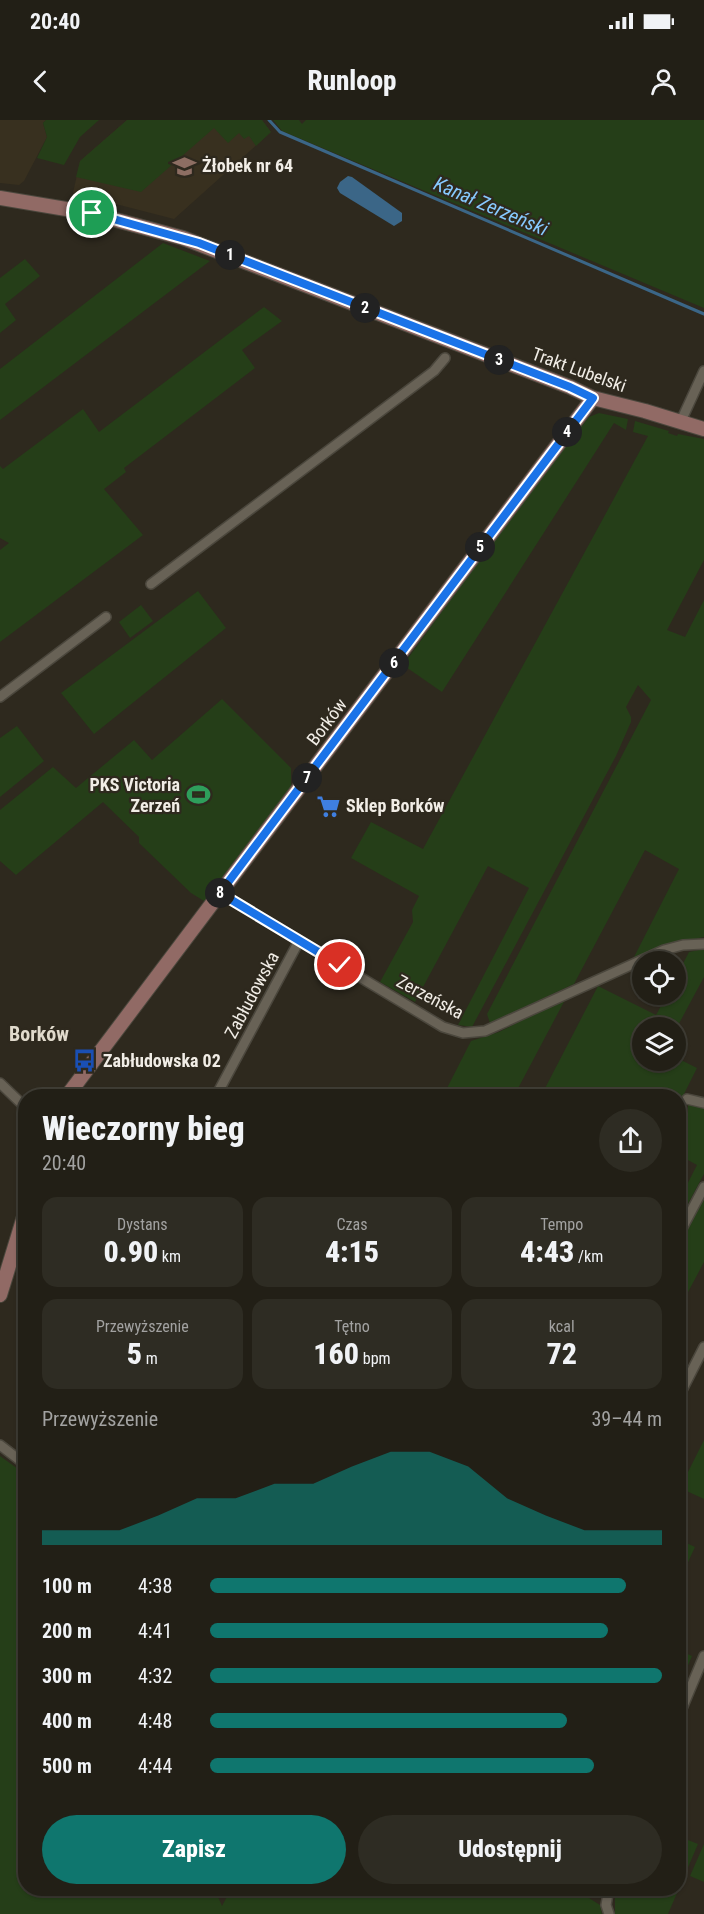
<!DOCTYPE html>
<html lang="pl">
<head>
<meta charset="utf-8">
<style>
  body { margin:0; font-family:"Roboto Condensed",sans-serif; background:#2e2c23; color:#f1f3f6; height:100vh; display:flex; flex-direction:column; font-size:22px; white-space:nowrap }
  * { box-sizing:border-box; margin:0 }
  p { font-size:20px; color:#a2a2a1 }
  .icon { flex:none; width:33px; height:33px; fill:none; stroke:currentColor; stroke-width:2; stroke-linecap:round; stroke-linejoin:round }
  .map { position:relative; flex:1; overflow:hidden }
  .details { position:absolute; left:18px; top:969px; width:668px; height:807px; display:flex; flex-direction:column; background:#221f16; border-radius:24px; box-shadow:0 2px 4px #0004,0 0 0 2px #3f3d35 }
  .details>* { flex:none }
  .buttons { position:absolute; left:632px; top:831px; display:grid; gap:12px }
  .buttons a { display:grid; place-items:center; width:54px; height:54px; border-radius:50%; background:#221f16; box-shadow:0 2px 4px #0004,0 0 0 2px #3f3d35; font-size:30px }
  .pin { position:absolute; display:grid; place-items:center; width:51px; height:51px; color:#fff; margin:-26px; border:3px solid #fff; border-radius:50%; box-shadow:0 2px 6px #0007 }
  .km { position:absolute; width:30px; height:30px; margin:-15px; border-radius:50%; background:#222; color:#fff; font-size:16px; line-height:30px; text-align:center }
  .round { display:grid; place-items:center; flex:none; width:63px; height:63px; border-radius:32px; background:#2e2c23 }
  .headline { display:flex; align-items:center; justify-content:space-between; height:102px; padding:0 24px }
  h1 { font-size:33px; font-weight:800; line-height:45px }
  .stats { display:grid; grid-template-columns:repeat(3,1fr); gap:9px; height:102px; padding:6px 24px }
  .stats div { display:grid; align-content:center; border-radius:15px; background:#2e2c23; text-align:center }
  .stats b { font-size:30px; font-weight:800 }
  .stats small { font-size:16px; font-weight:400 }
  .stats p { font-size:16px }
  .chart { height:168px; padding:12px 24px }
  .chart p { display:flex; justify-content:space-between }
  .chart svg { width:100%; height:108px; margin-top:6px; fill:#0f766e; opacity:.7 }
  .action { display:flex; gap:12px; margin-top:auto; padding:12px 24px }
  .action a { flex:1; height:69px; border-radius:36px; background:#0f766e; color:#fff; font-size:24px; font-weight:800; line-height:69px; text-align:center }
  .action a+a { background:#2e2c23; color:#f1f3f6 }
  ul { padding:0 24px; list-style:none; font-size:20px }
  li { display:grid; grid-template-columns:96px 72px 1fr; align-items:center; height:45px }
  li i { height:15px; border-radius:8px; background:#0f766e }
  .status { display:flex; justify-content:space-between; align-items:center; height:42px; padding:0 30px; background:#221f16; direction:ltr }
  .status svg { height:16px; fill:currentColor }
  header { display:flex; justify-content:space-between; align-items:center; height:78px; padding:0 24px; background:#221f16; font-size:27px; font-weight:800 }
  .map>svg:first-child { display:block }
</style>
</head>
<body>
<div class="status"><b>20:40</b><svg viewBox="0 0 49 12"><path d="M0 12V9h3v3zM5 12V6h3v6zM10 12V3h3v9zM15 12V0h3v12zM26 1h20v11H26zM47 4h2v5h-2z"/></svg></div>
<header><svg class="icon" aria-label="back" viewBox="0 0 24 24"><path d="M15 5l-7 7 7 7"/></svg>Runloop<svg class="icon" aria-label="person" viewBox="0 0 24 24"><circle cx="12" cy="8" r="4"/><path d="M4 21q1-7 8-7t8 7"/></svg></header>
<div class="map">
<svg width="704" height="1794" viewBox="0 0 704 1794">
  <rect width="100%" height="100%" fill="#2e291e"/>
  <!-- built -->
  <path fill="#38301f" d="M0,0h46l-3,3 4,14 -23,44 -5,4 -19,-2z
    M127,0h135l9,12 -97,87 -101,-26 7,-32z"/>
  <!-- green -->
  <path fill="#253e18" d="M46,0h53l-19,17 -16,28 -27,-7 10,-21 -4,-14z
    M127,0h135l9,12 -15,14 -7,-10 -5,3 -5,-6 -11,10 -14,-15 -73,64 -65,-15 4,-16z
    M273,0h26l3,4 4,-4h398v188l-422,-177z
    M163,123l47,18 -210,159v-51z
    M25,139l15,17 -35,28 11,16 -16,13v-55z
    M264,187l18,14 -40,29 13,18 -131,100 2,4 -22,17 39,46 -143,107v-92l9,-7 -9,-5v-72l3,3 80,-60 16,23z
    M599,293l29,6 -2,11 -12,-7 -172,269 -39,-27 176,-241 3,2 7,-9z
    M635,301l34,10 -1,2 9,3 1,-2 26,5v121l-37,70 18,7 19,-37v337l-24,5 -48,19 47,-92 -34,-19 -71,134 -84,39 -3,-9 164,-314 -13,-15 -12,22 5,10v5l-15,34 -144,271 -14,-2 71,-137 -41,-22 -73,136 -35,-20 33,-60 -1,-12 7,-14 -68,-38 20,-36 52,27 225,-413 -15,-4z
    M198,471l28,37 -132,106 -33,-41z
    M141,485l12,16 -23,17 -11,-16z
    M222,579l69,69v20l-87,113 -13,-8 -52,-50v-6l-36,-35 -87,73 -16,-14v-51l53,-43 23,21 58,-48 18,20z
    M17,606l27,35 -44,36v-59z
    M704,829v28l-29,54v-3h-33v32h33v-3l22,11 -19,38v-10h-137l57,-110 58,29 11,-20 8,-1v-15l14,-27z
    M566,878l-52,98h-71l28,-55 28,-9z
    M688,984l16,2v68l-26,48v-20l19,-37 -11,-6 -8,14v-14l5,-10 -1,-7 6,-20z
    M704,1079v63l-26,49v-63z
    M704,1320v59l-24,-11z
    M0,1336l25,18 1,414 183,1 7,3 6,14 9,-17 342,-1 27,17 2,9h-602z
    M678,1419l17,8 -17,37z
    M678,1530l14,6 -14,33z
    M678,1716l20,8 -30,70h-53v-25l63,-1z
    M704,1724v38l-14,-6z"/>
  <!-- water -->
  <path fill="#3b6687" d="M348,56l4,1 50,36v8l-8,5 -54,-33 -3,-5 3,-6z"/>
  <g fill="none" stroke-linecap="round" stroke-linejoin="round">
    <!-- stream -->
    <path stroke="#3b6687" stroke-width="3" d="M269,0l11,12 424,182"/>
    <defs>
      <path id="street" d="M681,301l23,-50
        M151,464l283,-213 11,-13
        M0,577l106,-80
        M220,773l223,134 20,6 22,-2 179,-81 19,-5 21,-1
        M0,963l26,25
        M216,976l83,-155
        M687,979l17,4
        M678,1116l26,-49
        M678,1278l26,-51
        M0,1325l26,20
        M678,1598l26,-62
        M609,1768l-3,17 3,9"/>
      <path id="secondary" d="M0,78l90,15 93,25 387,149 23,11 52,13 59,18
        M67,976l526,-698
        M0,1175l26,-85"/>
    </defs>
    <!-- street casing -->
    <use href="#street" stroke="#4b473d" stroke-width="12"/>
    <!-- secondary casing -->
    <use href="#secondary" stroke="#4b473d" stroke-width="16"/>
    <!-- street -->
    <use href="#street" stroke="#686256" stroke-width="9"/>
    <!-- secondary -->
    <use href="#secondary" stroke="#916a65" stroke-width="14"/>
  </g>
  <g fill="none" stroke-linecap="round" stroke-linejoin="round">
    <defs>
      <path id="route" d="M92,93l107,30 371,144 23,11 -373,495 120,72"/>
    </defs>
    <!-- route casing -->
    <use href="#route" stroke="#fff" stroke-width="12"/>
    <!-- route -->
    <use href="#route" stroke="#1a73e8" stroke-width="8"/>
  </g>
  <!-- icons -->
  <defs>
    <symbol id="school-bare" viewBox="-9 -9 18 18"><path d="M0-5L7-2L0 1L-7-2ZM-4 1L0 2.5L4 1V4Q0 6-4 4Z" fill="#8d6e63" stroke="#2e291e" stroke-width="2.5" paint-order="stroke"/></symbol>
    <symbol id="stadium-bare" viewBox="-9 -9 18 18"><path d="M0-5a6.5 5 0 1 0 0 10a6.5 5 0 1 0 0-10ZM-3.5-1.8h7v3.6h-7Z" fill="#2e9e5b" stroke="#2e291e" stroke-width="2.5" paint-order="stroke"/></symbol>
    <symbol id="supermarket-bare" viewBox="-9 -9 18 18"><path d="M-6-5.5h2.5l.6 2H6L4.5 2H-2.5L-4.4-4H-6ZM-1.5 3.2a1.3 1.3 0 1 0 .1 0ZM3 3.2a1.3 1.3 0 1 0 .1 0Z" fill="#3f7fe0" stroke="#2e291e" stroke-width="2.5" paint-order="stroke"/></symbol>
    <symbol id="bus-bare" viewBox="-9 -9 18 18"><path d="M-5-6H5V4H4V6H2V4H-2V6H-4V4H-5ZM-3.5-4V0h7V-4ZM-3.5 1.2v1.5H-2V1.2ZM2 1.2v1.5H3.5V1.2Z" fill="#1a4fb4" stroke="#2e291e" stroke-width="2.5" paint-order="stroke"/></symbol>
  </defs>
  <g fill-rule="evenodd">
    <use href="#school-bare" x="168" y="30" width="33" height="33"/>
    <use href="#stadium-bare" x="182" y="658" width="33" height="33"/>
    <use href="#supermarket-bare" x="312" y="670" width="33" height="33"/>
    <use href="#bus-bare" x="68" y="924" width="33" height="33"/>
  </g>
  <g text-anchor="middle" stroke-width="4.5" stroke-linejoin="round" paint-order="stroke">
    <!-- poi labels -->
    <g font-size="18" font-weight="bold" fill="#f1ede6" stroke="#2e291e" text-anchor="start">
      <text x="202" y="52">Żłobek nr 64</text>
      <text x="180" y="671" text-anchor="end">PKS Victoria<tspan x="180" dy="21">Zerzeń</tspan></text>
      <text x="346" y="692">Sklep Borków</text>
      <text x="103" y="947">Zabłudowska 02</text>
    </g>
    <!-- street labels -->
    <g font-size="18" fill="#f1ede6" stroke="#2e291e">
      <text transform="translate(579 250) rotate(20)" y="6">Trakt Lubelski</text>
      <text transform="translate(327 602) rotate(-53)" y="6">Borków</text>
      <text transform="translate(252 875) rotate(-62)" y="6">Zabłudowska</text>
      <text transform="translate(430 877) rotate(28)" y="6">Zerzeńska</text>
    </g>
    <!-- water labels -->
    <g font-size="20" font-style="italic" fill="#87caff" stroke="#2e291e">
      <text transform="translate(491 86) rotate(23)" y="7">Kanał Zerzeński</text>
    </g>
    <!-- neighbourhood labels -->
    <g font-size="20" font-weight="bold" fill="#e0dacc" stroke="#2e291e">
      <text x="39" y="921">Borków</text>
    </g>
  </g>
</svg>
<div class="buttons">
<a><svg class="icon" aria-label="locate" viewBox="0 0 24 24"><circle cx="12" cy="12" r="6"/><path d="M12 2v4M12 18v4M2 12h4M18 12h4"/></svg></a>
<a><svg class="icon" aria-label="layers" viewBox="0 0 24 24"><path d="M12 4l9 5-9 5-9-5zM3 14l9 5 9-5"/></svg></a>
</div>
<div class="pin" style="left:92px;top:93px;background:#1e9e55"><svg class="icon" aria-label="arrive" viewBox="0 0 24 24"><path d="M6 21V4h12l-3 4 3 4H6"/></svg></div>
<div class="pin" style="left:340px;top:845px;background:#d93025"><svg class="icon" aria-label="check" viewBox="0 0 24 24"><path d="M5 12l5 5 9-10"/></svg></div>
<b class="km" style="left:230px;top:135px">1</b>
<b class="km" style="left:365px;top:188px">2</b>
<b class="km" style="left:499px;top:240px">3</b>
<b class="km" style="left:567px;top:312px">4</b>
<b class="km" style="left:480px;top:427px">5</b>
<b class="km" style="left:394px;top:543px">6</b>
<b class="km" style="left:307px;top:658px">7</b>
<b class="km" style="left:220px;top:773px">8</b>
<section class="details">
<div class="headline"><div><h1>Wieczorny bieg</h1><p>20:40</p></div><a class="round"><svg class="icon" aria-label="share" viewBox="0 0 24 24"><path d="M12 15V3M7 8l5-5 5 5M5 13v7h14v-7"/></svg></a></div>
<div class="stats">
<div><p>Dystans</p><b>0.90<small> km</small></b></div>
<div><p>Czas</p><b>4:15</b></div>
<div><p>Tempo</p><b>4:43<small> /km</small></b></div>
</div>
<div class="stats">
<div><p>Przewyższenie</p><b>5<small> m</small></b></div>
<div><p>Tętno</p><b>160<small> bpm</small></b></div>
<div><p>kcal</p><b>72</b></div>
</div>
<div class="chart"><p><span>Przewyższenie</span>39–44 m</p>
<svg viewBox="0 0 160 44" preserveAspectRatio="none"><path d="M0 44V38L10 38L20 38L30 32L40 25L50 25L60 19L70 19L80 12L90 6L100 6L110 12L120 25L130 32L140 38L150 38L160 38V44z"/></svg>
</div>
<ul>
<li><b>100 m</b>4:38<i style="width:92%"></i></li>
<li><b>200 m</b>4:41<i style="width:88%"></i></li>
<li><b>300 m</b>4:32<i style="width:100%"></i></li>
<li><b>400 m</b>4:48<i style="width:79%"></i></li>
<li><b>500 m</b>4:44<i style="width:85%"></i></li>
</ul>
<div class="action"><a>Zapisz</a><a>Udostępnij</a></div>
</section>
</div>
</body>
</html>
